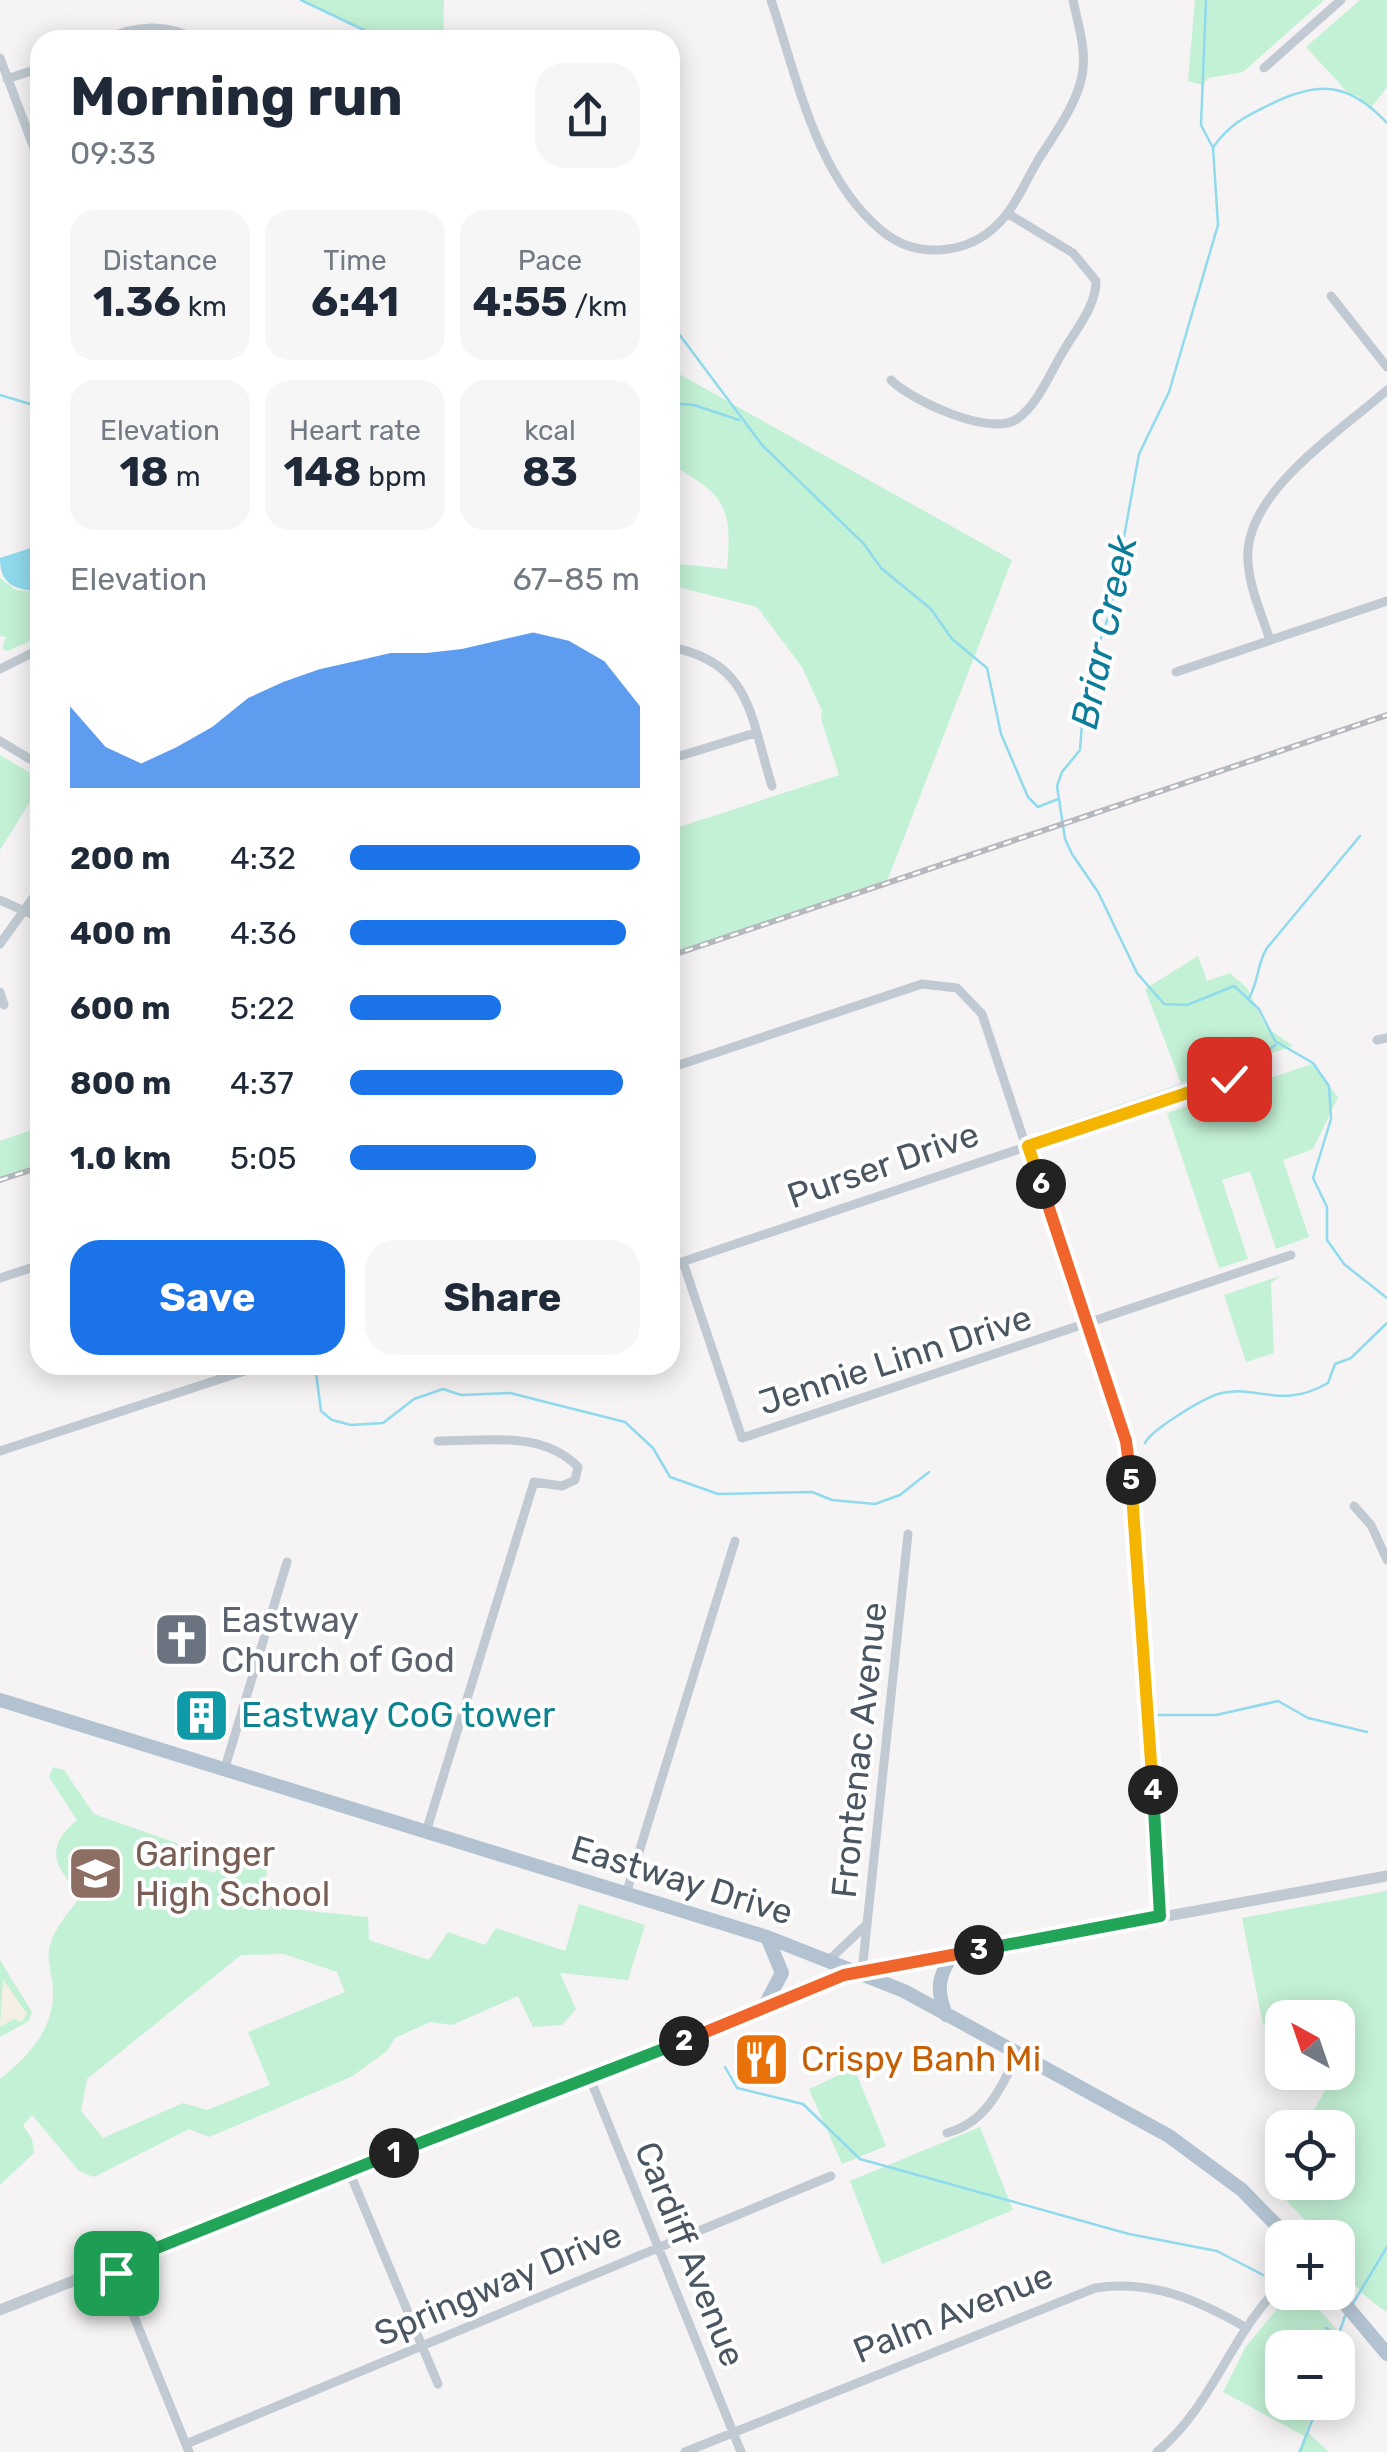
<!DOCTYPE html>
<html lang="en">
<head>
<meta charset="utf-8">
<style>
  body { margin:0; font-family:Rubik,sans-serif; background:#f6f6f7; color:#1f2937; height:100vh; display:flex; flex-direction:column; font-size:38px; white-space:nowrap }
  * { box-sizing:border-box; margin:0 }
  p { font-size:32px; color:#747a83 }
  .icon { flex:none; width:55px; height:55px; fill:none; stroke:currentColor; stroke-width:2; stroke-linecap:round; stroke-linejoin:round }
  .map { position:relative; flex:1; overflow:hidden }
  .side { position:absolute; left:30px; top:30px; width:650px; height:1345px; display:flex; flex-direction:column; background:#fff; border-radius:30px; box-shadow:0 5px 25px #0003 }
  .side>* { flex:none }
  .needle { width:65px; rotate:320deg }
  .controls { position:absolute; left:1265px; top:2000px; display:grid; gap:20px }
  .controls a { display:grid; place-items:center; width:90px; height:90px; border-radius:20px; background:#fff; box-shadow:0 5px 25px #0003; font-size:50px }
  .pin { position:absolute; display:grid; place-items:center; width:85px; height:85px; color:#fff; margin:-42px; border-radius:20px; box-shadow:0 5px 15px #0006 }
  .km { position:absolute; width:50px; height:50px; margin:-25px; border-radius:50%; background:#222; color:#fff; font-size:28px; line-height:50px; text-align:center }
  .round { display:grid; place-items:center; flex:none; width:105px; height:105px; border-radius:30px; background:#f6f6f7 }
  .head { display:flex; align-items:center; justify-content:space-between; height:170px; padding:0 40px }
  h1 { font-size:55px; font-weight:700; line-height:75px }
  .stats { display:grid; grid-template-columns:repeat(3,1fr); gap:15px; height:170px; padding:10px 40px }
  .stats div { display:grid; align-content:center; border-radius:25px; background:#f6f6f7; text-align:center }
  .stats b { font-size:42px; font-weight:700 }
  .stats small { font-size:28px; font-weight:400 }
  .stats p { font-size:28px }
  .chart { height:280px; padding:20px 40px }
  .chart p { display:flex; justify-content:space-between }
  .chart svg { width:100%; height:180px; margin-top:10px; fill:#1a73e8; opacity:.7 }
  .action { display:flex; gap:20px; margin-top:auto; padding:20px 40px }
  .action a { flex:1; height:115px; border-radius:30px; background:#1a73e8; color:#fff; font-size:40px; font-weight:700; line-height:115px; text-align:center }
  .action a+a { background:#f6f6f7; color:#1f2937 }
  ul { padding:0 40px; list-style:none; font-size:32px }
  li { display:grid; grid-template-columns:160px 120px 1fr; align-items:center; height:75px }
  li i { height:25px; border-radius:12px; background:#1a73e8 }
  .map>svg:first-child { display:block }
</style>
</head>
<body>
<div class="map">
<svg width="1387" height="2452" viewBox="0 0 1387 2452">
  <rect width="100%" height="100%" fill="#f5f3f3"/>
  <!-- green -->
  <path fill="#c3f1d5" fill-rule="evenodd" d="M303,0h141l-1,40h-57z
    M1195,0h129l-81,72 -35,6 -5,7 -15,-4z
    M1360,0h27v87l-17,22 -12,-13 -9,-2 -43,-47z
    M670,369l342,191 -125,321 -217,73v-124l169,-55 -18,-56 1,-8 -20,-44 -45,-60 -87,-22v-22l57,6c6,-65 -3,-74 -57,-105z
    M0,578l16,12 24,2v45l-33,14 -5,-3 4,-11 -6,-1z
    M0,755l40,24v7l-40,64z
    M1198,956l9,25 23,-8 17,15 19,39 27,19 -112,37 -36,-94z
    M1312,1064l26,33 -25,52 -30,11 26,77 -33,12 -26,-78 -28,9 26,79 -29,9 -52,-155z
    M40,1127v39l-40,13v-38z
    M1280,1276l-9,7 3,70 -28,9 -22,-67z
    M53,1767l11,3 30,44 102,36 8,19 10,4 17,-23 37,14 -6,42 106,11 1,23 60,20 19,-28 37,13 11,-17 69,23 14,-47 66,21 -17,55 -68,-7 16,36 -14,16 -29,2 -15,-31 -66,29 -22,-3 -35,16 -8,13 -36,26 -142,60 -20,-8 -95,48 -15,-6 -47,-56 -9,10 9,14 2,14 -34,32v-106c26,-21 52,-47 53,-83 1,-15 -6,-32 -4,-47 4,-20 20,-37 32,-53 -26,-30 -38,-47 -4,-76l-28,-43zM284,1954l53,18 8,20 -97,40 22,53 -63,25 -24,-7 -80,35 -22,-27 6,-32 154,-124z
    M1387,1891v421c-29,-18 -49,-42 -49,-74l-17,-1 -50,-53 11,-20v18h56v-54l-34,-1 52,-90 -18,-3v-16h-56v10l-19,-3 -21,-107z
    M0,1960l32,52 -3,9 -29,16z
    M854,2068l32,78 -44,18 -33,-75z
    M980,2127l33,83 -131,54 -32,-83z
    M1290,2293h15l36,42 -6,12 -53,1v54l33,1 -9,28 23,21h-31l6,-16 -81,-44 22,-44z"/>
  <!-- sand -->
  <path fill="#f5f0e5" d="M3,1979l24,35 -6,8 -7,-3 -14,8z"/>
  <!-- water -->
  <path fill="#90daee" d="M40,545v46c-25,-1 -40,-6 -40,-33z"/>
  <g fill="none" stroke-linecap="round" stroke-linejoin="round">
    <!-- stream -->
    <path stroke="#90daee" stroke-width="2.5" d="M301,0l84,40
      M1206,0l-5,125 11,21
      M1214,146c17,-23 31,-29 55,-41 48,-24 79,-24 118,18
      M1213,147l5,78 -49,167 -30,62 -28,155 -26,75 -5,66 -18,22 -5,14 8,53 7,15 26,38 39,81 27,31 23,1 47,-19 25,23 16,32 38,22 16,23 2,33 -18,59 14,29v33l17,24 43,34
      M670,322l92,123 102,99 17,24 50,41 21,30 35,29 14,66 27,63 10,10 20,-8
      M0,395l40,12
      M670,403l24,2 45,15
      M1249,998c10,-17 8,-35 18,-50l93,-112
      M1039,1133l203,-68 34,-20
      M315,1365l6,46 11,9 19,5 32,-2 31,-24 29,-10 18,6 49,-2 115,29 28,26 17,29 48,17 94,-2 20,8 43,4 25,-9 29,-23
      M1145,1443c6,-13 61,-47 77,-50 37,-8 59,17 106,-10l7,-19 16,-6 36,-35
      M1156,1715h60l62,-14 30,17 59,14
      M725,2067l12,21 66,16 57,55 269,75 88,17 46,24
      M1352,2305l35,-58
      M1326,2328l9,7
      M1334,2348l11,-32
      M1300,2452l19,-50"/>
    <!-- minor -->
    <path stroke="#c1cad2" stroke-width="9" d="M771,0c26,77 45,177 111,231 35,29 87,24 118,-9 17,-18 27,-44 40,-65 16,-25 36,-52 42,-81 5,-25 -4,-52 -9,-76
      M103,40c34,-15 62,-17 95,0
      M0,58l40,106
      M1264,68l77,-68
      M7,79l33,-11
      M1331,296l56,71
      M891,380c21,21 99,57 126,39 21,-14 34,-48 47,-69 13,-22 32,-44 32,-69l-23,-28 -66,-40
      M1270,640c-9,-28 -24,-59 -22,-90 5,-63 94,-120 139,-160
      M670,647c82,15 80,70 102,139
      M0,669l40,-20
      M1176,672l211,-71
      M0,741l40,24
      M670,759l85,-26
      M0,900l40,18
      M0,944l40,-56
      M0,992l4,13
      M1377,1040l10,-2
      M670,1068l252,-84 35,4 25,26 148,446 29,456
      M683,1262l59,176 549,-183
      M670,1266l559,-187
      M0,1278l40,-13
      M0,1451l263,-86
      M1354,1506l17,19 16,35
      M224,1771l63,-209
      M426,1832l108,-350 28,4 13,-6 3,-13c-36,-37 -92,-26 -140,-26
      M626,1894l109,-353
      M829,1960l37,-35
      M862,1972l46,-438
      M589,2076l152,376
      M947,2133c40,-11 53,-44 71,-79
      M349,2171l89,213
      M113,2265l76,187
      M186,2444l645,-268
      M685,2452l410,-164c56,-9 103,12 150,39
      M1157,2452c56,-46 74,-119 125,-168"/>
    <!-- tertiary -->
    <path stroke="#c1cad2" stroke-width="11" d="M0,2310l844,-335 543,-99"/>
    <!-- primary -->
    <path stroke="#b3c2d1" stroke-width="14" d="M0,1700l767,237 137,54 265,145 73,54 47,48
      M764,2007l18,-34 -15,-36
      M946,2015c-10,-25 -8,-38 6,-60
      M1335,2292l52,62"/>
    <defs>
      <path id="rail" d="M670,956l717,-241
        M0,1180l40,-13"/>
    </defs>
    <!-- rail casing -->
    <use href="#rail" stroke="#b5b8bd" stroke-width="6"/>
    <!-- rail -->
    <use href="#rail" stroke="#fff" stroke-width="2.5" stroke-dasharray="8" stroke-linecap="butt"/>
  </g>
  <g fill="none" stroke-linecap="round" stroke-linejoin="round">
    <defs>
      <path id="split-1" d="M116,2273l-2,-8 280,-112"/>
      <path id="split-2" d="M394,2153l290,-112"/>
      <path id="split-3" d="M684,2041l160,-66 135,-25"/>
      <path id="split-4" d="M979,1950l181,-34 -7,-126"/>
      <path id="split-5" d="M1131,1480l22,310"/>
      <path id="split-6" d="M1041,1184l85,257 5,39"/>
      <path id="split-7" d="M1041,1184l-13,-38 201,-67"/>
    </defs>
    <!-- split-1 casing -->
    <use href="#split-1" stroke="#fff" stroke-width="20"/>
    <!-- split-2 casing -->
    <use href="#split-2" stroke="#fff" stroke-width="20"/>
    <!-- split-3 casing -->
    <use href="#split-3" stroke="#fff" stroke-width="20"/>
    <!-- split-4 casing -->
    <use href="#split-4" stroke="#fff" stroke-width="20"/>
    <!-- split-5 casing -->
    <use href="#split-5" stroke="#fff" stroke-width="20"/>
    <!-- split-6 casing -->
    <use href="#split-6" stroke="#fff" stroke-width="20"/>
    <!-- split-7 casing -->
    <use href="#split-7" stroke="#fff" stroke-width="20"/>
    <!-- split-1 -->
    <use href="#split-1" stroke="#22a559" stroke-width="12"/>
    <!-- split-2 -->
    <use href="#split-2" stroke="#22a559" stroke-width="12"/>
    <!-- split-3 -->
    <use href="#split-3" stroke="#f0652b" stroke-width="12"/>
    <!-- split-4 -->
    <use href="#split-4" stroke="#22a559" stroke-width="12"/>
    <!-- split-5 -->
    <use href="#split-5" stroke="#f5b400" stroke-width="12"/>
    <!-- split-6 -->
    <use href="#split-6" stroke="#f0652b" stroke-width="12"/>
    <!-- split-7 -->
    <use href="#split-7" stroke="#f5b400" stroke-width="12"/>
  </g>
  <!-- icons -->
  <defs>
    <symbol id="church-square" viewBox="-11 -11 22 22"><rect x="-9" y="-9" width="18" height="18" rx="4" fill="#6b7280" stroke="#fff"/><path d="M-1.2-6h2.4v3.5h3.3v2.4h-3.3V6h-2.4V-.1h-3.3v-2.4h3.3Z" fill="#fff"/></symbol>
    <symbol id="building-square" viewBox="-11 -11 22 22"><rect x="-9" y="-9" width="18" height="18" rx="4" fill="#0f9aa8" stroke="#fff"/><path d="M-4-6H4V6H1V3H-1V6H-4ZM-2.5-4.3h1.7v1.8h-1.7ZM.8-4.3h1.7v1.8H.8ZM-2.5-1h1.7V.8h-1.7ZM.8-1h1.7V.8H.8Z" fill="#fff"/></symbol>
    <symbol id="school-square" viewBox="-11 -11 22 22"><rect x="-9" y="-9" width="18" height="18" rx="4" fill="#8d6e63" stroke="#fff"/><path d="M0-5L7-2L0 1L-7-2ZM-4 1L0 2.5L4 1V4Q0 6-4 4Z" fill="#fff"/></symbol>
    <symbol id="restaurant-square" viewBox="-11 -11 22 22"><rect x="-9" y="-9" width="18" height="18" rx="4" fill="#e8710a" stroke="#fff"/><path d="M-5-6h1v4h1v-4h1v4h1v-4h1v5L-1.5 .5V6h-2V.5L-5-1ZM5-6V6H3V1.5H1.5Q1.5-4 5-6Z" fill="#fff"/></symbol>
  </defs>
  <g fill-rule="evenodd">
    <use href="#church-square" x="150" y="1608" width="63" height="63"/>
    <use href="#building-square" x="170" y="1684" width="63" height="63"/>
    <use href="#school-square" x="64" y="1842" width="63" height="63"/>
    <use href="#restaurant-square" x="730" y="2028" width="63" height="63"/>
  </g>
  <g text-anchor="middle" stroke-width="8" stroke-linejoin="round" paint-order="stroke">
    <!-- street labels -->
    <g font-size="35" fill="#4a5661" stroke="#fff">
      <text transform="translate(883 1165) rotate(-19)" y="12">Purser Drive</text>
      <text transform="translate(895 1360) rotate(-18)" y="12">Jennie Linn Drive</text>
      <text transform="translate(859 1750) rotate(-84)" y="12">Frontenac Avenue</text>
      <text transform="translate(682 1880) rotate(17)" y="12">Eastway Drive</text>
      <text transform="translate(690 2254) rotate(68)" y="12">Cardiff Avenue</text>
      <text transform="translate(498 2284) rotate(-23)" y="12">Springway Drive</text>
      <text transform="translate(953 2313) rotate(-22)" y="12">Palm Avenue</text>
    </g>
    <!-- worship labels -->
    <g font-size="35" fill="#5b616d" stroke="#fff" text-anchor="start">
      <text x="221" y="1632">Eastway<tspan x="221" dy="40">Church of God</tspan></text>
    </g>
    <!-- culture labels -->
    <g font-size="35" fill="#0d838f" stroke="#fff" text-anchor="start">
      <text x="241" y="1727">Eastway CoG tower</text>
    </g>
    <!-- education labels -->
    <g font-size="35" fill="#785e54" stroke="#fff" text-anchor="start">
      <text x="135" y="1866">Garinger<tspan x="135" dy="40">High School</tspan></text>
    </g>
    <!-- food labels -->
    <g font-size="35" fill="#c56008" stroke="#fff" text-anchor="start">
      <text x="801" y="2071">Crispy Banh Mi</text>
    </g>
    <!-- water labels -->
    <g font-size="38" font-style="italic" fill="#0c7c9b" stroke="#fff">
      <text transform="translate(1104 632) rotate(-78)" y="13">Briar Creek</text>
    </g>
  </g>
</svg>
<div class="controls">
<a><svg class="needle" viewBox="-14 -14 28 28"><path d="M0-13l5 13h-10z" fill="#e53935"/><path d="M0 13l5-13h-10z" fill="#747a83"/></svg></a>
<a><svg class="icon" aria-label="locate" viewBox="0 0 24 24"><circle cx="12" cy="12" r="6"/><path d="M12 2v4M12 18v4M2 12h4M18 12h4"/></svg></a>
<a>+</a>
<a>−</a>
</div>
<div class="pin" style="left:116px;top:2273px;background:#1e9e55"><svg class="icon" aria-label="arrive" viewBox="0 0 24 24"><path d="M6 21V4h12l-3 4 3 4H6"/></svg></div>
<div class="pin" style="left:1229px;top:1079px;background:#d93025"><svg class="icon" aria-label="check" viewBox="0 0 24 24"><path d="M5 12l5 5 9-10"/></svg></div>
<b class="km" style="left:394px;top:2153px">1</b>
<b class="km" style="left:684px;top:2041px">2</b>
<b class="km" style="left:979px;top:1950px">3</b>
<b class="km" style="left:1153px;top:1790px">4</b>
<b class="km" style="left:1131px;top:1480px">5</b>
<b class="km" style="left:1041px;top:1184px">6</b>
<section class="side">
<div class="head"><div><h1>Morning run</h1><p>09:33</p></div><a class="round"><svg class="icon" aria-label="share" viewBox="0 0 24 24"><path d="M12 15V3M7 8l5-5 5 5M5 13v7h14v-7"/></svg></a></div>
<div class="stats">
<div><p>Distance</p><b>1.36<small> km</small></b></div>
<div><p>Time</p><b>6:41</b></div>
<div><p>Pace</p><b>4:55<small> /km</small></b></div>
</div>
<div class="stats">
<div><p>Elevation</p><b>18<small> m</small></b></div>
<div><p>Heart rate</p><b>148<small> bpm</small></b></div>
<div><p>kcal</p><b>83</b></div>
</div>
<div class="chart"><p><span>Elevation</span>67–85 m</p>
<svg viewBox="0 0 160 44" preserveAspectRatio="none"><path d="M0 44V24L10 34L20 38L30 34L40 29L50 22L60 18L70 15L80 13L90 11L100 11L110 10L120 8L130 6L140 8L150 13L160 24V44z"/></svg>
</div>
<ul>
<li><b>200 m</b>4:32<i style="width:100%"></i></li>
<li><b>400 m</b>4:36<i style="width:95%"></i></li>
<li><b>600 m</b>5:22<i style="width:52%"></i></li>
<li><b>800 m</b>4:37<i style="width:94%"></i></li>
<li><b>1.0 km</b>5:05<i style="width:64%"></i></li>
</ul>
<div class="action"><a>Save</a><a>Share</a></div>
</section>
</div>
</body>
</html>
